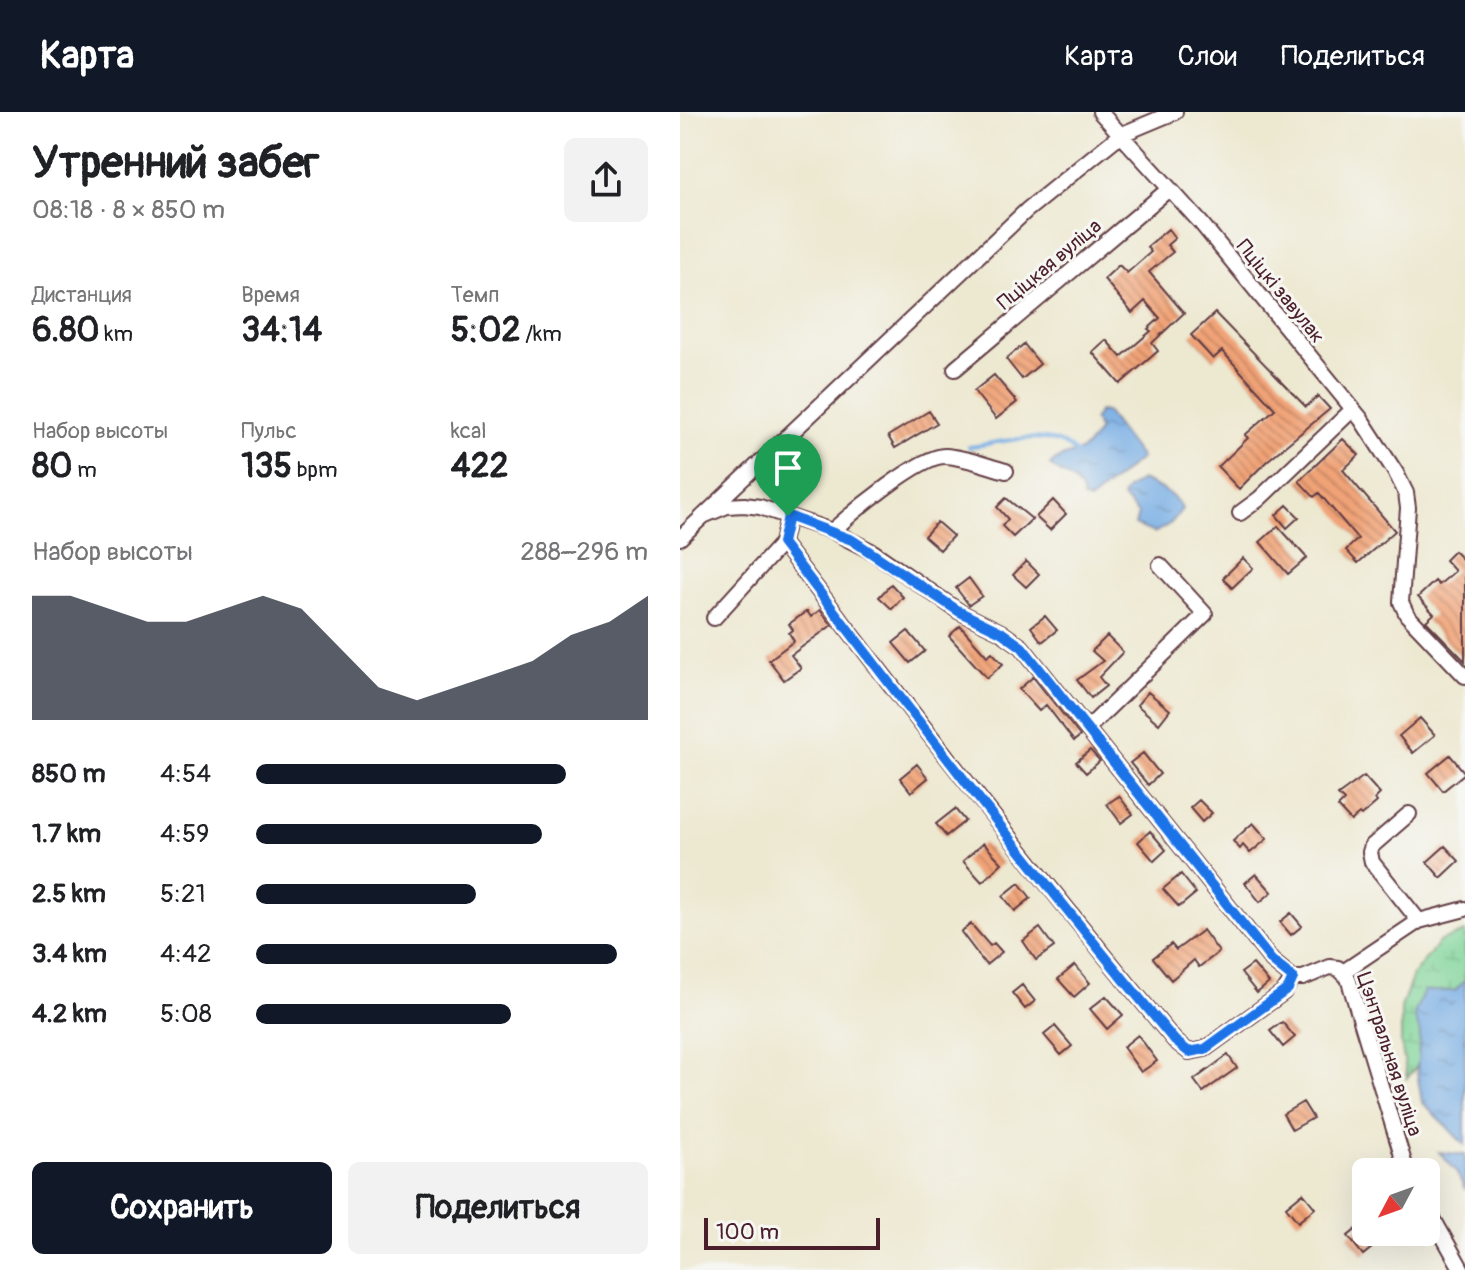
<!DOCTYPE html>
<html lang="ru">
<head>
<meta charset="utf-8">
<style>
  body { margin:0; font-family:Pangolin,sans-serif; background:#f2f2f2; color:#202124; height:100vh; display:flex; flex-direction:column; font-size:30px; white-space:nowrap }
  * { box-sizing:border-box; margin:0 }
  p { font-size:26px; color:#757577 }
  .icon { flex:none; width:44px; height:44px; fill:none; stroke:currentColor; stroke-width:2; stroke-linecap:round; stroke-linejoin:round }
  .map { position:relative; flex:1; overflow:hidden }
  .details { display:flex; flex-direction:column; background:#fff; width:680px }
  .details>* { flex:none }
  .needle { width:52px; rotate:229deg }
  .fabs { position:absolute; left:672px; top:1046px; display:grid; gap:16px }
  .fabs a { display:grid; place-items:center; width:88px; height:88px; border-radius:12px; background:#fff; box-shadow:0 8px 32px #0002; font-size:40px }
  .scale { position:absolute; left:24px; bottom:20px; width:176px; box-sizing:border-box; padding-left:8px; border:4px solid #4a1f2b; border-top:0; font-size:22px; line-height:28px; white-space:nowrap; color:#4a1f2b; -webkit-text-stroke:6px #f6f6f2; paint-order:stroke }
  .pin { position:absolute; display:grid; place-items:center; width:68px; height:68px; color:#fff; margin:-82px -34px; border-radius:50% 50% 50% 0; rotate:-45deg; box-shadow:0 0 8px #0007 }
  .pin .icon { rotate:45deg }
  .round { display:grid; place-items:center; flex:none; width:84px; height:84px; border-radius:12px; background:#f2f2f2 }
  .summary { display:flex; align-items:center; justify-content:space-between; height:136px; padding:0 32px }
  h1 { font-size:44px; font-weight:700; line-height:60px }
  .stats { display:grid; grid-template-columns:repeat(3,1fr); gap:12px; height:136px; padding:8px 32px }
  .stats div { display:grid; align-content:center }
  .stats b { font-size:34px; font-weight:700 }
  .stats small { font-size:22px; font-weight:400 }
  .stats p { font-size:22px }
  .chart { height:224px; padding:16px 32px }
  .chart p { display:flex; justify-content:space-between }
  .chart svg { width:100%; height:144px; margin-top:8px; fill:#111827; opacity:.7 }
  .primary-button { display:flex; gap:16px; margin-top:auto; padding:16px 32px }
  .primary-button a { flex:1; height:92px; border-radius:12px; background:#111827; color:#fff; font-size:32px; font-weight:700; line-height:92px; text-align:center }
  .primary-button a+a { background:#f2f2f2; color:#202124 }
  ul { padding:0 32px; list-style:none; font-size:26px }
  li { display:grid; grid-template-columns:128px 96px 1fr; align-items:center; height:60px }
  li i { height:20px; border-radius:10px; background:#111827 }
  header { display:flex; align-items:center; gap:48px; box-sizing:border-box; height:112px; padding:0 40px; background:#111827; color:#fff }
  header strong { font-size:38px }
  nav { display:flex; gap:44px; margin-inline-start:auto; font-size:28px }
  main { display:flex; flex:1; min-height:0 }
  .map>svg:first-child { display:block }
</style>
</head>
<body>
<header>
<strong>Карта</strong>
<nav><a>Карта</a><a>Слои</a><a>Поделиться</a></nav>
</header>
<main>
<section class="details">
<div class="summary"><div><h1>Утренний забег</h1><p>08:18 · 8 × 850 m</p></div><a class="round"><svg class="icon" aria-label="share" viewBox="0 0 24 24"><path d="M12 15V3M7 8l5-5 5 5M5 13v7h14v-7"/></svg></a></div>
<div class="stats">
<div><p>Дистанция</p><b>6.80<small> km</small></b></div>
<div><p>Время</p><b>34:14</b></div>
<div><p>Темп</p><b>5:02<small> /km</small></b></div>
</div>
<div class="stats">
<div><p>Набор высоты</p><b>80<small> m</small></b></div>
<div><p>Пульс</p><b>135<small> bpm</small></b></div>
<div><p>kcal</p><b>422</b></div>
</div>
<div class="chart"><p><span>Набор высоты</span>288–296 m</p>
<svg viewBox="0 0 160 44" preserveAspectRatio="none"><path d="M0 44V6L10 6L20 10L30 14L40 14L50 10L60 6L70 10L80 22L90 34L100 38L110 34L120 30L130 26L140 18L150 14L160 6V44z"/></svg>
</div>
<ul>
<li><b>850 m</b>4:54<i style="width:79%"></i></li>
<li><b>1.7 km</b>4:59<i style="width:73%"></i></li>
<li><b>2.5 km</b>5:21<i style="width:56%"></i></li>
<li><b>3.4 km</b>4:42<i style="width:92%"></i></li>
<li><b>4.2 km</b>5:08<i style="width:65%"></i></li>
</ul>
<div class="primary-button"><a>Сохранить</a><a>Поделиться</a></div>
</section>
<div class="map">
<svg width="785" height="1158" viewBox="0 0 785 1158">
  <defs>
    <pattern id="wetland-marsh" width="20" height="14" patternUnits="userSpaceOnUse" patternTransform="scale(2)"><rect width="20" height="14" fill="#7fd498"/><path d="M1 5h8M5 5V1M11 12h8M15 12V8" fill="none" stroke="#6fb683"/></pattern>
    <pattern id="water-ripples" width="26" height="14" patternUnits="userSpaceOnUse" patternTransform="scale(2)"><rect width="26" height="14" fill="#75ace4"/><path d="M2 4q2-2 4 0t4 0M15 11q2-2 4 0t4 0" fill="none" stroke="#628bb9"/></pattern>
    <pattern id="building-back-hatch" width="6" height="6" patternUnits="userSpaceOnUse" patternTransform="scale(2)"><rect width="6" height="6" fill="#f1a377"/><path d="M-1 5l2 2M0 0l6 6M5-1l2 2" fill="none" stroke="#c58462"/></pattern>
  </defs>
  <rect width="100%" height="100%" fill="#f6f6f2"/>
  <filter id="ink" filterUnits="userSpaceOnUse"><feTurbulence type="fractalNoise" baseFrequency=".0125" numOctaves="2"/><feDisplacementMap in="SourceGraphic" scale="16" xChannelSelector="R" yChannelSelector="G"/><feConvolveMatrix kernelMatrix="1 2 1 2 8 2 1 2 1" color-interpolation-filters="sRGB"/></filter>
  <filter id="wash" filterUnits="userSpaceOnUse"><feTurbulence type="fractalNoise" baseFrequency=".006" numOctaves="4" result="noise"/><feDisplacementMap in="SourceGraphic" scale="32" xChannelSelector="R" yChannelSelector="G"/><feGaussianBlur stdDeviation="1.8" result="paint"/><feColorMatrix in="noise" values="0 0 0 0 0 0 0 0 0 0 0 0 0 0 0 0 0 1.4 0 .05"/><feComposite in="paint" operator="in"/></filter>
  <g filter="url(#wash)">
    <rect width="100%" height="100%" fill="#ede8d0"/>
    <!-- wetland -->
    <path fill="url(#wetland-marsh)" stroke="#647a62" stroke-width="2" d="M785,820v53l-40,72 -18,21 -6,-35v-35l12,-33 27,-34z"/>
    <!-- water -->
    <path fill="url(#water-ripples)" stroke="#606688" stroke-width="2" d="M419,299l7,1 35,46 -52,43 -6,-3c-2,-18 -21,-22 -33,-33 18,-18 31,-2 49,-36l-5,-9z
      M461,368c15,6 34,14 41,29l-11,14 -17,10 -19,-8 3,-11 -16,-17 5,-8z
      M785,868v165l-43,-43 -5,-30 3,-39 -6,-19 10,-23h31z
      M759,1040l26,3v35l-9,-19z"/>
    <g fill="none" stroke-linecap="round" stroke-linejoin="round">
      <!-- stream -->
      <path stroke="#75ace4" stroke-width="4" d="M289,335c34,-5 81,-20 108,7"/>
    </g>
    <g id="blocks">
      <!-- building -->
      <path fill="url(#building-back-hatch)" d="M488,117l7,9 -8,7 6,7 -24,20 35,41 -32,30 6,8 -38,33 -28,-32 14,-12 15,17 30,-26 -3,-2 12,-11 -15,-17 -13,12 -28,-34 15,-14 8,8 24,-21 -4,-5z
        M535,201l91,94 12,-11 12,13 -63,52 -28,28 -21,-22 30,-29 -3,-3 30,-26 -53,-58 -9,8 -22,-24z
        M344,232l16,20 -18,15 -16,-20z
        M314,263l23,27 -21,17 -22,-28z
        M249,299l8,12 -42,25 -7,-12z
        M663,327l16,16 -16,15 52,61 -37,32 -12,-13 12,-11 -39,-46 -5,4 -15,-16z
        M326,386l26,21 -19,18 -11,-11 6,-7 -11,-12z
        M373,388l13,14 -16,16 -14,-13z
        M607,393l12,12 -12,11 -11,-13z
        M257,410l16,14 -13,14 -16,-14z
        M598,414l29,32 -19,16 -28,-32z
        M774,439l11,11v99l-39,-40 8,-7 -16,-17 17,-16 4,4 16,-14 -10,-11z
        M563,446l10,10 -21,20 -9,-10z
        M346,449l13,13 -13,13 -13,-12z
        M289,466l13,18 -13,9 -13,-17z
        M211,472l12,13 -11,12 -13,-12z
        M140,498l12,15 -41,30 10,13 -17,12 -15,-20 25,-19 -5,-8 4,-3 -4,-6 18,-13 4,6z
        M365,504l12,14 -15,12 -11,-15z
        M280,514l27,30 5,-4 11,12 -16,14 -38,-42z
        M228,519l17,20 -15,12 -17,-20z
        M427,524l16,16 -24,25 7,9 -15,12 -14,-18 26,-19 -11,-10z
        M353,565l47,59 -6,5 -28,-36 -7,6 -20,-22z
        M468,580l22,18 -11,14 -22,-19z
        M740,606l15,17 -22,18 -14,-17z
        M410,638l10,11 -14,12 -10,-11z
        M463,641l17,21 -12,11 -18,-22z
        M770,643l15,18 -22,18 -15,-18z
        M237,652l11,14 -17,14 -11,-14z
        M684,664l16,18 -5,5 2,3 -16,14 -2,-2 -8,7 -13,-14 6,-6 -6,-6z
        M439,684l14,18 -12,9 -14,-19z
        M519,688l13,13 -10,9 -12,-14z
        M275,697l10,12 -19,15 -10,-12z
        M573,711l14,16 -17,14 -7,-8 -3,4 -7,-8z
        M470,719l16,19 -12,11 -16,-19z
        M303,731l19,20 -20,19 -19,-21z
        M765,734l14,15 -18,17 -14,-16z
        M501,762l15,19 -17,14 -16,-18z
        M576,762l16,18 -12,10 -15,-19z
        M339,771l12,15 -16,13 -12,-15z
        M611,801l11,13 -11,9 -11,-13z
        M291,812l19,22 4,-3 8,9 -16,13 -25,-33z
        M360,816l14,19 -18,13 -13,-19z
        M523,818l16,22 -20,15 -5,-7 -23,20 -18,-22 18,-14 5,6z
        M573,852l16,19 -12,10 -16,-20z
        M395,853l15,18 -16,14 -16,-18z
        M342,873l13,16 -10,8 -13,-16z
        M426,884l17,19 -16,14 -17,-20z
        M602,910l13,15 -12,10 -13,-16z
        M375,914l17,20 -11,9 -17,-20z
        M458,923l19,26 -16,11 -18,-25z
        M548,943l9,13 -34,24 -9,-12z
        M623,990l10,16 -21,12 -9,-16z
        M623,1081l12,15 -17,14 -12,-15z
        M683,1112l3,8h4l8,11 -15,12 -15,-19z"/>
    </g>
  </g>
  <g filter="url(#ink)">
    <use href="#blocks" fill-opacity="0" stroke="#623d44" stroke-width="2"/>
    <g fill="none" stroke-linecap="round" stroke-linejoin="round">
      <defs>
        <path id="minor" d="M420,0l101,111 160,196 35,54 10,20 2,15 -7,94 6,13 58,61
          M275,257l214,-180
          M560,401l19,-14 93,-89
          M23,404l24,-10 17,-1 16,2 72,24 41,21 87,60 41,20 21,15 250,314 21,17h10l27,-11 8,1 10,10 59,194
          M108,404l-6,27c128,168 258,336 393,498l14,11 16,-3 79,-57 9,-14
          M152,419c20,-18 89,-76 113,-75 20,1 42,10 61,15
          M0,426l347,-328 93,-75 55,-23
          M34,506l68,-75
          M408,616l117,-114 -45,-49
          M729,702l-37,32 -2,6 2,10 47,59
          M663,860l76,-51 46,-12
          M746,1094l36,64"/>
      </defs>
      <!-- minor casing -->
      <use href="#minor" stroke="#623d44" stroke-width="18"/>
      <!-- minor -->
      <use href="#minor" stroke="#fff" stroke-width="14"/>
    </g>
  </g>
  <g fill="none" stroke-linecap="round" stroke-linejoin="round" filter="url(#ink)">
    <defs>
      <path id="route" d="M108,404l64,24 108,72 41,20 21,15 250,314 21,17 -5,11 -83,60 -16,3 -14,-11c-136,-162 -265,-330 -393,-498z"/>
    </defs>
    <!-- route casing -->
    <use href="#route" stroke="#fff" stroke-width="16"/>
    <!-- route -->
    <use href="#route" stroke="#1a73e8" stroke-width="10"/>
  </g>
  <g text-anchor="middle" stroke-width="6" stroke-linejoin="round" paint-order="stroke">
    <!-- street labels -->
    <g font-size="20" fill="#4a1f2b" stroke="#f6f6f2">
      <text transform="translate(369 152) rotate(-40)" y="7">Пціцкая вуліца</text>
      <text transform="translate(601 179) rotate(51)" y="7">Пціцкі завулак</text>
      <text transform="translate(710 942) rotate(72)" y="7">Цэнтральная вуліца</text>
    </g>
  </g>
</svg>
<div class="fabs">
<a><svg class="needle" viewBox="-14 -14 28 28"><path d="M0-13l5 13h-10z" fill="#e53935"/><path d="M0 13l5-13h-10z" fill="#757577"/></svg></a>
</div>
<div class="scale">100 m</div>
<div class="pin" style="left:108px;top:404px;background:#1e9e55"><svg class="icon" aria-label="arrive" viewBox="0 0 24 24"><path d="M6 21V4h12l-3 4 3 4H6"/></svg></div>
</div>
</main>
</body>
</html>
